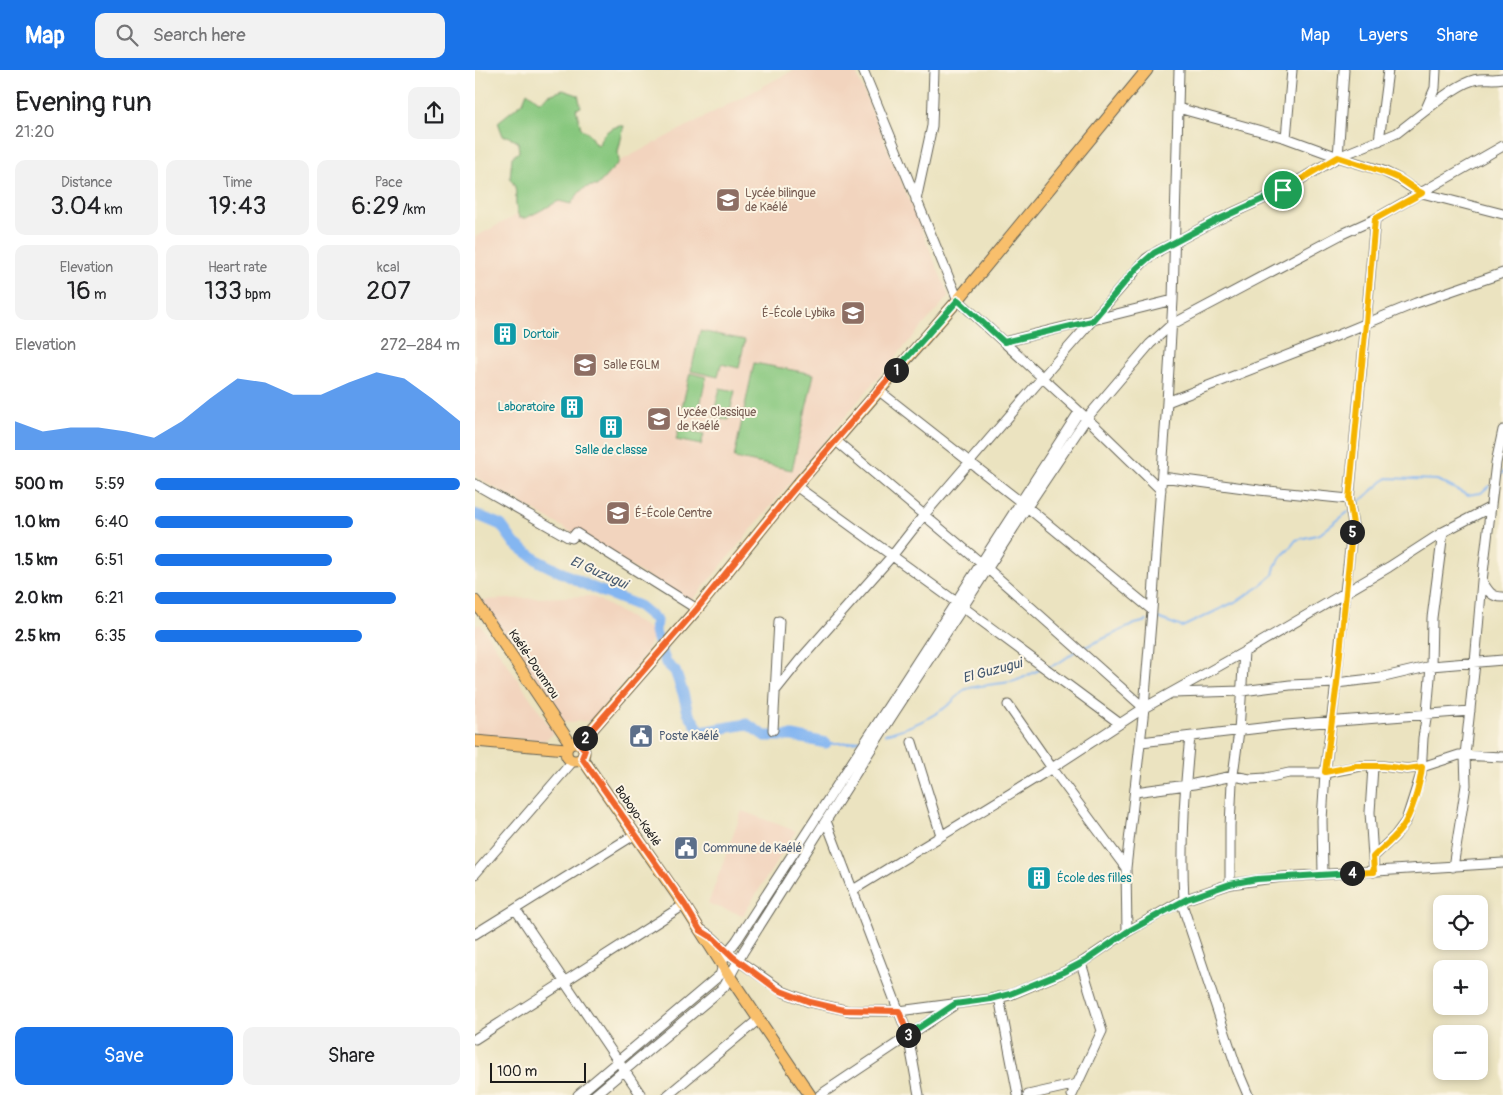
<!DOCTYPE html>
<html lang="en">
<head>
<meta charset="utf-8">
<style>
  body { margin:0; font-family:Pangolin,sans-serif; background:#f2f2f2; color:#202124; height:100vh; display:flex; flex-direction:column; font-size:19px; white-space:nowrap }
  * { box-sizing:border-box; margin:0 }
  p { font-size:16px; color:#757577 }
  .icon { flex:none; width:28px; height:28px; fill:none; stroke:currentColor; stroke-width:2; stroke-linecap:round; stroke-linejoin:round }
  .map { position:relative; flex:1; overflow:hidden }
  .sheet { display:flex; flex-direction:column; background:#fff; width:475px }
  .sheet>* { flex:none }
  .controls { position:absolute; left:958px; top:825px; display:grid; gap:10px }
  .controls a { display:grid; place-items:center; width:55px; height:55px; border-radius:10px; background:#fff; box-shadow:0 2px 8px #0003; font-size:25px }
  .scale { position:absolute; left:15px; bottom:12px; width:96px; box-sizing:border-box; padding-left:5px; border:2px solid #1c1c1c; border-top:0; font-size:14px; line-height:18px; white-space:nowrap; color:#1c1c1c; -webkit-text-stroke:4px #fcf5e5; paint-order:stroke }
  .pin { position:absolute; display:grid; place-items:center; width:42px; height:42px; color:#fff; margin:-21px; border:2px solid #fff; border-radius:50%; box-shadow:0 1px 5px #0007 }
  .km { position:absolute; width:25px; height:25px; margin:-12px; border-radius:50%; background:#222; color:#fff; font-size:14px; line-height:25px; text-align:center }
  .round { display:grid; place-items:center; flex:none; width:52px; height:52px; border-radius:10px; background:#f2f2f2 }
  .summary { display:flex; align-items:center; justify-content:space-between; height:85px; padding:0 15px }
  h1 { font-size:28px; font-weight:600; line-height:38px }
  .figures { display:grid; grid-template-columns:repeat(3,1fr); gap:8px; height:85px; padding:5px 15px }
  .figures div { display:grid; align-content:center; border-radius:10px; background:#f2f2f2; text-align:center }
  .figures b { font-size:25px; font-weight:600 }
  .figures small { font-size:14px; font-weight:400 }
  .figures p { font-size:14px }
  .chart { height:140px; padding:10px 15px }
  .chart p { display:flex; justify-content:space-between }
  .chart svg { width:100%; height:90px; margin-top:5px; fill:#1a73e8; opacity:.7 }
  .button { display:flex; gap:10px; margin-top:auto; padding:10px 15px }
  .button a { flex:1; height:58px; border-radius:10px; background:#1a73e8; color:#fff; font-size:20px; font-weight:600; line-height:58px; text-align:center }
  .button a+a { background:#f2f2f2; color:#202124 }
  ul { padding:0 15px; list-style:none; font-size:16px }
  li { display:grid; grid-template-columns:80px 60px 1fr; align-items:center; height:38px }
  li i { height:12px; border-radius:6px; background:#1a73e8 }
  header { display:flex; align-items:center; gap:30px; box-sizing:border-box; height:70px; padding:0 25px; background:#1a73e8; color:#fff }
  header strong { font-size:24px }
  nav { display:flex; gap:28px; margin-inline-start:auto; font-size:18px }
  .search { width:350px; height:45px; background:#f2f2f2; display:flex; align-items:center; gap:12px; box-sizing:border-box; padding:0 18px; border-radius:10px; color:#757577; font-size:19px }
  main { display:flex; flex:1; min-height:0 }
  .map>svg:first-child { display:block }
</style>
</head>
<body>
<header>
<strong>Map</strong>
<div class="search"><svg class="icon" aria-label="search" viewBox="0 0 24 24"><circle cx="10" cy="10" r="6"/><path d="M15 15l6 6"/></svg>Search here</div>
<nav><a>Map</a><a>Layers</a><a>Share</a></nav>
</header>
<main>
<section class="sheet">
<div class="summary"><div><h1>Evening run</h1><p>21:20</p></div><a class="round"><svg class="icon" aria-label="share" viewBox="0 0 24 24"><path d="M12 15V3M7 8l5-5 5 5M5 13v7h14v-7"/></svg></a></div>
<div class="figures">
<div><p>Distance</p><b>3.04<small> km</small></b></div>
<div><p>Time</p><b>19:43</b></div>
<div><p>Pace</p><b>6:29<small> /km</small></b></div>
</div>
<div class="figures">
<div><p>Elevation</p><b>16<small> m</small></b></div>
<div><p>Heart rate</p><b>133<small> bpm</small></b></div>
<div><p>kcal</p><b>207</b></div>
</div>
<div class="chart"><p><span>Elevation</span>272–284 m</p>
<svg viewBox="0 0 160 44" preserveAspectRatio="none"><path d="M0 44V30L10 35L20 33L30 33L40 35L50 38L60 30L70 19L80 9L90 11L100 17L110 17L120 11L130 6L140 9L150 19L160 30V44z"/></svg>
</div>
<ul>
<li><b>500 m</b>5:59<i style="width:100%"></i></li>
<li><b>1.0 km</b>6:40<i style="width:65%"></i></li>
<li><b>1.5 km</b>6:51<i style="width:58%"></i></li>
<li><b>2.0 km</b>6:21<i style="width:79%"></i></li>
<li><b>2.5 km</b>6:35<i style="width:68%"></i></li>
</ul>
<div class="button"><a>Save</a><a>Share</a></div>
</section>
<div class="map">
<svg width="1028" height="1025" viewBox="0 0 1028 1025">
  <rect width="100%" height="100%" fill="#fcf5e5"/>
  <filter id="ink" filterUnits="userSpaceOnUse"><feTurbulence type="fractalNoise" baseFrequency=".02" numOctaves="2"/><feDisplacementMap in="SourceGraphic" scale="10" xChannelSelector="R" yChannelSelector="G"/><feConvolveMatrix kernelMatrix="1 2 1 2 8 2 1 2 1" color-interpolation-filters="sRGB"/></filter>
  <filter id="wash" filterUnits="userSpaceOnUse"><feTurbulence type="fractalNoise" baseFrequency=".0096" numOctaves="4" result="noise"/><feDisplacementMap in="SourceGraphic" scale="20" xChannelSelector="R" yChannelSelector="G"/><feGaussianBlur stdDeviation="1.12" result="paint"/><feColorMatrix in="noise" values="0 0 0 0 0 0 0 0 0 0 0 0 0 0 0 0 0 1.4 0 .05"/><feComposite in="paint" operator="in"/></filter>
  <g filter="url(#wash)">
    <rect width="100%" height="100%" fill="#ebe3c0"/>
    <!-- built -->
    <path fill="#f2d4be" d="M319,0h61l94,226 -59,67 -199,239 -216,-126v-239z
      M117,526l63,36 -12,25 -51,64 -30,1 -81,-122z
      M5,554l74,109 -10,8 -69,-7v-108z
      M267,741l54,20 -53,84 -35,-11z"/>
    <!-- green -->
    <path fill="#87c77e" stroke="#52724d" d="M88,20l15,5 3,12 -5,2 5,19 9,7 4,8 5,2c1,-2 1,-6 3,-8 4,-7 15,-12 22,-11l-6,26 1,10 -22,24c-15,-1 -18,7 -26,18l-12,-3 -33,17h-7c-1,-5 -3,-9 -3,-13 -1,-10 2,-18 -6,-26l2,-22 7,-5 -1,-10 -11,-6h-4l-5,-14 25,-20 4,-10 13,10 9,-7z
      M225,261l45,9 -6,28 -18,-4 -3,13 -27,-6z
      M279,293l60,11 -22,96 -58,-12z
      M215,303l16,4 -7,34 -17,-4z
      M245,318l15,3 -7,29 -15,-4z
      M204,358l25,6 -3,11 -25,-5z"/>
    <g fill="none" stroke-linecap="round" stroke-linejoin="round">
      <!-- stream -->
      <path stroke="#84b6f1" stroke-width="2" d="M1023,407l5,-5
        M878,437l34,-29 50,2 30,15 14,-2 8,-7
        M679,549l4,-1 24,9 57,-27 20,-13 14,-12 2,-8 6,-10 8,-8 7,-9 24,-6 28,-22
        M608,578l52,-24 12,-3
        M573,597c13,-3 18,-10 28,-16
        M410,664c25,-6 46,-15 66,-31 4,-3 8,-10 13,-13 11,-5 34,-6 46,-8 12,-2 20,-9 32,-13
        M351,673h23l15,-4"/>
      <!-- river -->
      <path stroke="#84b6f1" stroke-width="11" d="M0,444l26,11 14,19 25,18 51,25 48,19 17,14 -1,12 11,31 9,8 8,22 5,20 13,19 46,-8 18,12h28l33,7"/>
    </g>
  </g>
  <g filter="url(#ink)">
    <g fill="none" stroke-linecap="round" stroke-linejoin="round">
      <defs>
        <path id="minor" d="M388,0l95,230 136,125 67,65
          M961,0l-1,18 -10,23c12,-10 39,-31 54,-32 9,-1 14,1 24,-1
          M703,38l108,30 52,19 45,14 16,8 10,7 13,7 81,21
          M811,68l6,-68
          M904,71l9,-71
          M863,87l6,-87
          M441,130l16,-74 2,-56
          M529,272l169,-42
          M403,320l149,117 125,103 -8,98 -18,160 1,64
          M692,332l152,-59 97,-40 87,-30
          M360,370l153,129 156,139
          M687,407l97,13 90,9
          M0,414l93,53 4,1 4,-5 121,76
          M321,416l160,116 163,121
          M1007,511c6,10 9,16 21,16
          M677,540l15,-208 6,-102 6,-230
          M300,621l24,-30 93,-105 32,-41 118,-137 104,-119 14,-9 57,-30 66,-30 55,-33 59,-24 28,-22
          M697,623l70,-2 48,-6 46,-2 44,-5 51,-12 72,-6
          M533,635l44,63 74,100
          M298,660l6,-109
          M437,672l29,93
          M666,672l145,-17 184,-14
          M898,697l-3,45 4,60
          M660,722l59,-8 39,-8 17,3 16,-1 23,-5h36l36,-7h22l24,3 15,-2 37,-12 44,2
          M351,751l82,214 11,60
          M898,787l22,-21 11,-15 15,-47 2,-36 4,-25 4,-47 1,-48 11,-86
          M978,797l13,-82 -1,-30 10,-92 7,-82 14,-118 7,-33
          M0,804l98,-113
          M848,804l-1,-54 3,-47 11,-90 9,-91 8,-67 -4,-26 17,-176 9,-104
          M755,814v-58l2,-44 7,-51 5,-79
          M378,820l199,-122 92,-60 100,-56 145,-85 54,-35 48,-25
          M709,830c-3,-56 0,-107 6,-163
          M706,831l56,168 11,26
          M41,840l125,185
          M227,860l11,8 20,19 51,35 26,10 40,9h49l92,-12 19,-4 54,-23 17,-9 46,-31 54,-31 49,-17 52,-7 221,-14
          M0,864l159,-99
          M524,927l19,98
          M0,969l209,-134
          M103,1025l142,-120c2,-4 2,-8 3,-13 1,-8 9,-15 14,-22l342,-528
          M120,1025l129,-108 19,-35 147,-233 73,-112 64,-100 59,-88 64,-75 21,-19 171,-91 33,-15 128,-73
          M193,1025l91,-76
          M345,1025l133,-89
          M553,1025l49,-11
          M597,1025l30,-64 -21,-68"/>
        <path id="major" d="M0,531l95,142
          M0,671l91,8
          M91 682a9 9 0 1 1 18 0a9 9 0 1 1-18 0Z
          M105,673l117,-134 99,-123 162,-186 189,-230
          M107,688l102,147 46,72 80,118"/>
      </defs>
      <!-- minor casing -->
      <use href="#minor" stroke="#646255" stroke-width="11"/>
      <!-- major casing -->
      <use href="#major" stroke="#646255" stroke-width="13"/>
      <!-- minor -->
      <use href="#minor" stroke="#fff" stroke-width="9"/>
      <!-- major -->
      <use href="#major" stroke="#f8bf6c" stroke-width="11"/>
    </g>
  </g>
  <g fill="none" stroke-linecap="round" stroke-linejoin="round" filter="url(#ink)">
    <defs>
      <path id="split-1" d="M421,300l62,-70 46,42 88,-21 45,-53 17,-15 63,-33 66,-30"/>
      <path id="split-2" d="M110,668l112,-129 92,-114 107,-125"/>
      <path id="split-3" d="M110,668l-6,5 6,7 -3,8 103,147 15,25 13,8 20,19 45,33 32,12 34,8 55,1 9,24"/>
      <path id="split-4" d="M433,965l47,-31 36,-5 19,-5 54,-22 21,-11 42,-29 60,-33 43,-15 27,-5 95,-6"/>
      <path id="split-5" d="M877,462l-15,151 -12,89 31,-6h27l24,3 15,-2c-2,18 -10,47 -21,62 -8,11 -19,19 -28,28l1,15 -22,1"/>
      <path id="split-6" d="M808,120l55,-33c20,7 41,12 60,21 8,4 15,11 24,15l-47,26 -9,104 -17,176 4,25 -1,8"/>
    </defs>
    <!-- split-1 casing -->
    <use href="#split-1" stroke="#fff" stroke-width="10"/>
    <!-- split-2 casing -->
    <use href="#split-2" stroke="#fff" stroke-width="10"/>
    <!-- split-3 casing -->
    <use href="#split-3" stroke="#fff" stroke-width="10"/>
    <!-- split-4 casing -->
    <use href="#split-4" stroke="#fff" stroke-width="10"/>
    <!-- split-5 casing -->
    <use href="#split-5" stroke="#fff" stroke-width="10"/>
    <!-- split-6 casing -->
    <use href="#split-6" stroke="#fff" stroke-width="10"/>
    <!-- split-1 -->
    <use href="#split-1" stroke="#22a559" stroke-width="6"/>
    <!-- split-2 -->
    <use href="#split-2" stroke="#f0652b" stroke-width="6"/>
    <!-- split-3 -->
    <use href="#split-3" stroke="#f0652b" stroke-width="6"/>
    <!-- split-4 -->
    <use href="#split-4" stroke="#22a559" stroke-width="6"/>
    <!-- split-5 -->
    <use href="#split-5" stroke="#f5b400" stroke-width="6"/>
    <!-- split-6 -->
    <use href="#split-6" stroke="#f5b400" stroke-width="6"/>
  </g>
  <!-- icons -->
  <defs>
    <symbol id="university-square" viewBox="-11 -11 22 22"><rect x="-9" y="-9" width="18" height="18" rx="4" fill="#8d6e63" stroke="#fcf5e5"/><path d="M0-5L7-2L0 1L-7-2ZM-4 1L0 2.5L4 1V4Q0 6-4 4Z" fill="#fff"/></symbol>
    <symbol id="school-square" viewBox="-11 -11 22 22"><rect x="-9" y="-9" width="18" height="18" rx="4" fill="#8d6e63" stroke="#fcf5e5"/><path d="M0-5L7-2L0 1L-7-2ZM-4 1L0 2.5L4 1V4Q0 6-4 4Z" fill="#fff"/></symbol>
    <symbol id="building-square" viewBox="-11 -11 22 22"><rect x="-9" y="-9" width="18" height="18" rx="4" fill="#0f9aa8" stroke="#fcf5e5"/><path d="M-4-6H4V6H1V3H-1V6H-4ZM-2.5-4.3h1.7v1.8h-1.7ZM.8-4.3h1.7v1.8H.8ZM-2.5-1h1.7V.8h-1.7ZM.8-1h1.7V.8H.8Z" fill="#fff"/></symbol>
    <symbol id="civic-square" viewBox="-11 -11 22 22"><rect x="-9" y="-9" width="18" height="18" rx="4" fill="#5c6f8a" stroke="#fcf5e5"/><path d="M-.6-6.5H3V-4.5H.6V-3L4-1V1h2V6H-6V1h2V-1L-.6-3ZM-1.2 2.5V6h2.4V2.5Z" fill="#fff"/></symbol>
  </defs>
  <g fill-rule="evenodd">
    <use href="#university-square" x="239" y="116" width="28" height="28"/>
    <use href="#school-square" x="364" y="229" width="28" height="28"/>
    <use href="#building-square" x="16" y="250" width="28" height="28"/>
    <use href="#school-square" x="96" y="281" width="28" height="28"/>
    <use href="#building-square" x="83" y="323" width="28" height="28"/>
    <use href="#university-square" x="170" y="335" width="28" height="28"/>
    <use href="#building-square" x="122" y="343" width="28" height="28"/>
    <use href="#school-square" x="129" y="429" width="28" height="28"/>
    <use href="#civic-square" x="152" y="652" width="28" height="28"/>
    <use href="#civic-square" x="197" y="764" width="28" height="28"/>
    <use href="#building-square" x="550" y="794" width="28" height="28"/>
  </g>
  <g text-anchor="middle" stroke-width="4" stroke-linejoin="round" paint-order="stroke">
    <!-- education labels -->
    <g font-size="12" fill="#785e54" stroke="#fcf5e5" text-anchor="start">
      <text x="270" y="127">Lycée bilingue<tspan x="270" dy="14">de Kaélé</tspan></text>
      <text x="360" y="247" text-anchor="end">É-École Lybika</text>
      <text x="128" y="299">Salle EGLM</text>
      <text x="202" y="346">Lycée Classique<tspan x="202" dy="14">de Kaélé</tspan></text>
      <text x="160" y="447">É-École Centre</text>
    </g>
    <!-- culture labels -->
    <g font-size="12" fill="#0d838f" stroke="#fcf5e5" text-anchor="start">
      <text x="48" y="268">Dortoir</text>
      <text x="80" y="341" text-anchor="end">Laboratoire</text>
      <text x="136" y="384" text-anchor="middle">Salle de classe</text>
      <text x="582" y="812">École des filles</text>
    </g>
    <!-- street labels -->
    <g font-size="12" fill="#1c1c1c" stroke="#fcf5e5">
      <text transform="translate(59 594) rotate(56)" y="4">Kaélé-Doumrou</text>
      <text transform="translate(163 746) rotate(55)" y="4">Boboyo-Kaélé</text>
    </g>
    <!-- service labels -->
    <g font-size="12" fill="#4e5e75" stroke="#fcf5e5" text-anchor="start">
      <text x="184" y="670">Poste Kaélé</text>
      <text x="228" y="782">Commune de Kaélé</text>
    </g>
    <!-- water labels -->
    <g font-size="14" font-style="italic" fill="#465a71" stroke="#fcf5e5">
      <text transform="translate(124 502) rotate(24)" y="5">El Guzugui</text>
      <text transform="translate(517 600) rotate(-15)" y="5">El Guzugui</text>
    </g>
  </g>
</svg>
<div class="controls">
<a><svg class="icon" aria-label="locate" viewBox="0 0 24 24"><circle cx="12" cy="12" r="6"/><path d="M12 2v4M12 18v4M2 12h4M18 12h4"/></svg></a>
<a>+</a>
<a>−</a>
</div>
<div class="scale">100 m</div>
<div class="pin" style="left:808px;top:120px;background:#1e9e55"><svg class="icon" aria-label="arrive" viewBox="0 0 24 24"><path d="M6 21V4h12l-3 4 3 4H6"/></svg></div>
<b class="km" style="left:421px;top:300px">1</b>
<b class="km" style="left:110px;top:668px">2</b>
<b class="km" style="left:433px;top:965px">3</b>
<b class="km" style="left:877px;top:803px">4</b>
<b class="km" style="left:877px;top:462px">5</b>
</div>
</main>
</body>
</html>
